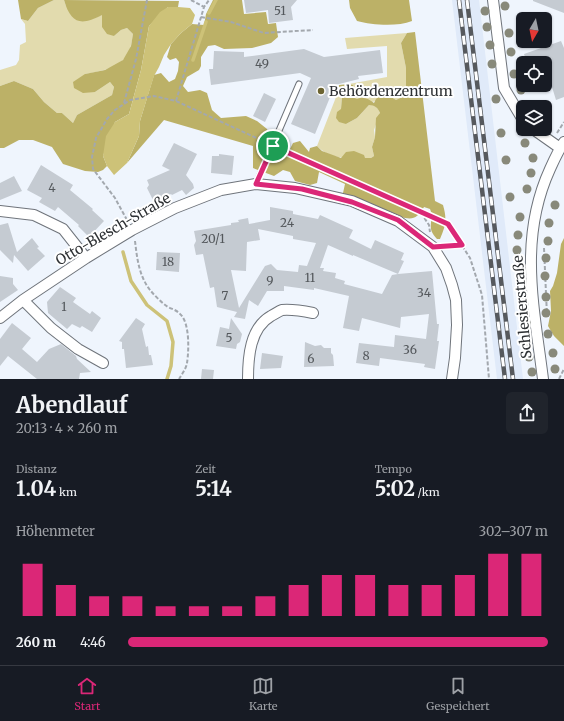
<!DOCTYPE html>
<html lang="de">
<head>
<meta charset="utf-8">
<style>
  body { margin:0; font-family:Merriweather,serif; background:#20242c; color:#f1f3f6; height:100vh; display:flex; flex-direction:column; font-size:15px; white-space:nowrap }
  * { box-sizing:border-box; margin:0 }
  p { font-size:13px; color:#9ea1a6 }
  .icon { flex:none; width:22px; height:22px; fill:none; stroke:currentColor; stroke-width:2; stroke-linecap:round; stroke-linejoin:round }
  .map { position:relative; height:379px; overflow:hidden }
  .drawer { display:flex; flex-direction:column; background:#171b24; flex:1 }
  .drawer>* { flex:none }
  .needle { width:26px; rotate:189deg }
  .buttons { position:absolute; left:516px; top:12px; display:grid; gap:8px }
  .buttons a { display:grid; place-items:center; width:36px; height:36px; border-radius:6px; background:#171b24; box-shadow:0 1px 3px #0004; font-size:20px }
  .pin { position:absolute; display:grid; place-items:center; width:34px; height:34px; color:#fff; margin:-17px; border:2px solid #fff; border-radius:50%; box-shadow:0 1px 4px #0007 }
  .round { display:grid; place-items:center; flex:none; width:42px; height:42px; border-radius:6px; background:#20242c }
  .head { display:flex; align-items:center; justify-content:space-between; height:68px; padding:0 16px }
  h1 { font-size:22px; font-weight:700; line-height:30px }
  .metrics { display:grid; grid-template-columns:repeat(3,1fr); gap:6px; height:68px; padding:4px 16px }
  .metrics div { display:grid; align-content:center }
  .metrics b { font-size:20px; font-weight:700 }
  .metrics small { font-size:11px; font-weight:400 }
  .metrics p { font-size:11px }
  .chart { height:112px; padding:8px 16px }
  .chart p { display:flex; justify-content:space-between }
  .chart svg { width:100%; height:72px; margin-top:4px; stroke:#db2777; stroke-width:6 }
  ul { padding:0 16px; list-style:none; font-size:13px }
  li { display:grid; grid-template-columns:64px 48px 1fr; align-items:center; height:30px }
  li i { height:10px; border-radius:5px; background:#db2777 }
  .dock { display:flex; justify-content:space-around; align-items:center; height:56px; border-top:1px solid #363941; background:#171b24; font-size:11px; color:#9ea1a6 }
  .dock a { display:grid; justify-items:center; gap:2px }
  .dock .on { color:#db2777 }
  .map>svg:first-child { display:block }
</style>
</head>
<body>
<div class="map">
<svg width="564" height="379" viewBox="0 0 564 379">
  <rect width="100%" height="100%" fill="#eff5fd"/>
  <!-- built -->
  <path fill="#e0eaf9" d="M452,0h27l44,379h-26z"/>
  <!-- green -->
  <path fill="#e2dbae" d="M54,0h10l2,6 29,12 8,-4 11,22 7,-6 6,-2 6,6c-1,8 -3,20 -10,26 -9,9 -26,12 -38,14l10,18 15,-10 4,5 -2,8 -35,20 -4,8 -11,-10h-5l-13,-11 -11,-13 -19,-8 -14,5v-16l16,-5 3,-5 1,-15 6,-3 -1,-18 -4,-5 7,2 10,-13z
    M407,33l-6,10 5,25v23l-4,6 -6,3 -8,-5c-12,7 -21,11 -35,2l2,-6 -2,-6 -4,-1 38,-7v-31l-40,3 -2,-11z
    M338,92l4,5 -1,12 5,15 11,-6 12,-13h5l4,4 2,4 -6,17 1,7 -3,10 2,9 -3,2c-18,0 -40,3 -54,-12z"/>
  <!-- forest -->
  <path fill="#bcb167" d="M18,0h36l-16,8 -10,13 -7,-2z
    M64,0l115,1 -1,6h-10l-19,19 -8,44 -12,44 -14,8 -12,34 4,10 -4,4 -5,2 -13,-1 -22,-7 -11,-17 -19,-7h-14l-15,8h-4v-62l14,-5 19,8 11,13 13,11h5l11,10 4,-8 35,-20 2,-8 -4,-5 -15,10 -12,1 -9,-5 -1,-6 12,-8 20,-4 18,-10 8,-14 2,-12 -6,-6 -6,2 -7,6 -7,-2 -5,-7v-12c-21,11 -31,9 -38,-15z
    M213,0h29l2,14 22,-2 2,12 8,-1 2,14 -7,6 -19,5 -28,1 -9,-4 -7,1 -7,11v9l-2,4 -12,7 -4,9 5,6 12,-2 7,3 5,17 9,8 25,-2 11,5 10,8 4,11 -2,9c5,4 12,3 18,6l6,-12 7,-2 9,11 1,-4 7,-2 5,5 19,7 5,-6 8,-1 10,4 1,3h6l3,-2 -2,-9 3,-10 1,-19 4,-5c-2,-5 -5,-8 -11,-8l-12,13 -11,6 -7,-2 -3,-4 1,-6 4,-3 1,-12 -4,-5 1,-7 10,-1 4,1 2,6 -2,6 4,2c6,-3 12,0 17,4l2,-4 6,-5 6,1 8,5 6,-3 4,-6v-23l-5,-25 6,-10 8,-1 20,169 8,4c4,14 3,20 -3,34h-3c-12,-12 -2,-18 -7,-30l-6,-2c-7,12 -11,13 -24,10l-57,-24 2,-9 -26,-12 -2,11 -7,2 -15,-4 -5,-9 -7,-2 -9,6 -21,-8v-22l-89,-26 -37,43 12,-27 1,-15 14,-46 7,-2 8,9 6,-3 3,-8 1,-9 -3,-4 -6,2 -3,-3 4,-13 10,-11 11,-9 12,1 2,-11z
    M349,0h60l3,21c-15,6 -40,4 -55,0l-7,-13z
    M564,238v108l-10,-10 -6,-10 3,-15 -1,-20 3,-5 4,-13 4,-29z"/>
  <!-- water -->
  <path fill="#cdc278" d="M168,7h10l12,1 5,7 -3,9 -11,9 -10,11 -7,11 -5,12 -5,9 -14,45 -1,15 -12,27 -13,12 -7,-9 -4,-10 3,-20 9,-14 14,-8 12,-44 8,-44 11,-14z"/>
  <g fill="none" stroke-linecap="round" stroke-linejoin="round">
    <!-- stream -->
    <path stroke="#cdc278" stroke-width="3.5" d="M209,13l7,-13
      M193,60l13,-38
      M123,252l8,29 16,24 20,16 6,21 -2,24 -4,13"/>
  </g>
  <!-- building -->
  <path fill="#c5cbd2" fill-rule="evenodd" d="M244,0h53l-6,7 2,13 -24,3 -1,-13 -22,3z
    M533,0h31v13l-31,-12z
    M561,41l3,7v49l-8,3 -4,-13 -7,3v-27h-18l-3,-9z
    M304,49l20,8 56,-7 3,23 -25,3 1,3 -24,6 -20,49 -24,-10 20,-46 -11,-5 -89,12 -2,-16h4l1,-18 30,1v5z
    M264,93l12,6 -11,23 -12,-6z
    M174,143l23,11 -11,21 7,9 1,4 -8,7 -4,-5 -10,5 -1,-1 -17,8 -7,-14 2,-3 -2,-5 23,-10 -8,-4z
    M219,154l15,2 -2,19 -21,-2 1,-17h7z
    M41,165l32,20 -3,5 23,19 -1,1 12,11 -15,16 -11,-11 1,-1 -21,-18 -3,4 -16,-9 3,-4 -15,-8z
    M14,176l8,15 -22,9v-17z
    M270,207l23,4v3l25,5 2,-4 33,15 -4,8 22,11 4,-9 29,13 -3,7 3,1 -6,13 34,-3 5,53h2l-2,17h2l-4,28 -11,-2 1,-3 -45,-6 -1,8 -23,-3 3,-20 35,4 1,-12 31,4 3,-25 -28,3 -1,11 -38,-10 -3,13 -16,-3 6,-32 -35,-8v2l-30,-4v5h-17l-9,15 -9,-6 -4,19 -11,-2 3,-5 -20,-5 -3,-20 -4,1 -7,-34 -7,1 -2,-10 2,-4 -2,-10 37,-6v-2l8,-1 -1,-2 10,-2 1,6 21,-4zM258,229l35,7v3l23,4 -9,23 -8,-1 -1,7 -21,-2 -6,-6 -6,2 -26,42 -8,-38 15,1 1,-29 13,-2zM328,245l25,11v-1l45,19 -6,1 -10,19 -38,-10 1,-3 -10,-3 1,-5 -13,-2 1,-3h-4z
    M8,223l9,29 15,-14 7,9 -2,1 8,8 -17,15 -14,-16 -1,8 -13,-13v-25z
    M157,252l23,1 -1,19 -23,-2z
    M0,276l13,2v6l5,6 -18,12z
    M60,287l16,11 -3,4 17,12 2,-3 9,7 -9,14 -10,-6 -2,2 -8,-4 -5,5 -19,-16 -1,-11z
    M136,318l9,6 -3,5 4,18 2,-1 1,9h2l2,10 -27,3 -2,-19h-2v-7l-3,-1z
    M231,318l11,16 -2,8 -3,2 -1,5 -20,-3 4,-19 9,2z
    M12,323l19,15 -9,11 15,13 12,-13 12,-5 15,12 1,3 14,13 -11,1 -1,6h-42l-29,-23 -8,10v-27z
    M305,342l10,4 6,-1 3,3h7v5l2,2 1,11 -30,1z
    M262,353l21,3 -2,12 -21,1z
    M202,369l12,1 -1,9h-12z"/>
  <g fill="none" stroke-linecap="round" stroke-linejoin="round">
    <defs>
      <path id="lane" d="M256,184l43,-100"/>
      <path id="street" d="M493,0l11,88 19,32
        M533,129l27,19
        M0,211l34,4 29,14 23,29
        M23,300l28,28 27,21 25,14
        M0,318l23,-18 63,-42 46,-28 43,-22 46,-18 35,-6 39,4 57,13 46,20 35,26 13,21 6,17 4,15 1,25 -2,33 -3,21
        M248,379c0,-22 2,-51 23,-63 4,-2 8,-5 11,-6 11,-1 21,1 31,3
        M543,379c-9,-72 -25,-140 7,-210 4,-9 8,-18 14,-27"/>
    </defs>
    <!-- lane casing -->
    <use href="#lane" stroke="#6f747b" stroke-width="7"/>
    <!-- street casing -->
    <use href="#street" stroke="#6f747b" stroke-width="12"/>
    <!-- path -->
    <path stroke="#a3a8ae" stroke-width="2" stroke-dasharray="4 2" stroke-linecap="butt" d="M191,0l13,7
      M201,17l30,5 33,11 49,-3
      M176,101l28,-94 5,-7
      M124,103l12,-44 11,-59
      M557,133l7,-11
      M280,149l168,75 22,34 12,37 7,84
      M421,213l8,12 1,7
      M127,220l-12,-22 -22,-29 -1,-12 4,-19 11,-19 8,-9 15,-10 24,-4 22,5 89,41
      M135,241c2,17 4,35 15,49 5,6 12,13 18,17 4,2 8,3 11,6 11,8 10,37 8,50 -1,6 -5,11 -8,16
      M446,246l16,-1
      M544,248l3,68
      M559,379l5,-10"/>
    <!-- lane -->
    <use href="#lane" stroke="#fff" stroke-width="5"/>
    <!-- street -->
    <use href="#street" stroke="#fff" stroke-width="10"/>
    <defs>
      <path id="rail" d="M459,0l46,379
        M467,0l46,379"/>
    </defs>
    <!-- rail casing -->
    <use href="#rail" stroke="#56595d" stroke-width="4.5"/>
    <!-- rail -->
    <use href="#rail" stroke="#fff" stroke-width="3" stroke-dasharray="9" stroke-linecap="butt"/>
  </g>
  <!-- trees -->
  <g fill="#88897a">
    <circle cx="505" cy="6" r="4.5"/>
    <circle cx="485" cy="11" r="4.5"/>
    <circle cx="487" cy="27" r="4.5"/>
    <circle cx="509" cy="33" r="4.5"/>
    <circle cx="490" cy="45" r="4.5"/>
    <circle cx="511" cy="52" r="4.5"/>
    <circle cx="492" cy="64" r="4.5"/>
    <circle cx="514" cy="74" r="4.5"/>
    <circle cx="521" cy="90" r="4.5"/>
    <circle cx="496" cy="99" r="4.5"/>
    <circle cx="501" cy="133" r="4.5"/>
    <circle cx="525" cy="143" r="4.5"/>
    <circle cx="533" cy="158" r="4.5"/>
    <circle cx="506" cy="160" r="4.5"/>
    <circle cx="531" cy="173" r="4.5"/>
    <circle cx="527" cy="189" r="4.5"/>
    <circle cx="510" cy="197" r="4.5"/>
    <circle cx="555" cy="205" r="4.5"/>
    <circle cx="520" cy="217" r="4.5"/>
    <circle cx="549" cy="223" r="4.5"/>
    <circle cx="518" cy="235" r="4.5"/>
    <circle cx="548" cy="241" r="4.5"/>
    <circle cx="517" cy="250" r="4.5"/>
    <circle cx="546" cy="258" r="4.5"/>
    <circle cx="520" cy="267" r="4.5"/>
    <circle cx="545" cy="276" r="4.5"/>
    <circle cx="546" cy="297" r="4.5"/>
    <circle cx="523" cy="298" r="4.5"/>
    <circle cx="546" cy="313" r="4.5"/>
    <circle cx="526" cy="323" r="4.5"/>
    <circle cx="548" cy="334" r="4.5"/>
    <circle cx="527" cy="341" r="4.5"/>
    <circle cx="553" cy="353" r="4.5"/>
    <circle cx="529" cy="357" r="4.5"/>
    <circle cx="555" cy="369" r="4.5"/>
    <circle cx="532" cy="372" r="4.5"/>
  </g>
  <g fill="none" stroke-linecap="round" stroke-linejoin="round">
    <defs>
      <path id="route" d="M273,146l175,78 14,21 -29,2 -35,-27 -46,-18 -50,-13 -46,-5z"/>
    </defs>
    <!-- route casing -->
    <use href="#route" stroke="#fff" stroke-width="8"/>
    <!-- route -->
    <use href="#route" stroke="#db2777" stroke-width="5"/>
  </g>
  <!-- markers -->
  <circle fill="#6c6431" stroke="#fff" stroke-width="1.5" cx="321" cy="91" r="4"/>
  <g text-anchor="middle" stroke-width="4" stroke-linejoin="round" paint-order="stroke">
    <!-- number labels -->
    <g font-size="12" fill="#54585c">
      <text x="280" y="15">51</text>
      <text x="262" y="68">49</text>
      <text x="52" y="192">4</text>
      <text x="287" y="227">24</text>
      <text x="213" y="243">20/1</text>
      <text x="168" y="266">18</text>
      <text x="310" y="282">11</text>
      <text x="270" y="285">9</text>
      <text x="424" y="297">34</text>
      <text x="225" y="300">7</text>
      <text x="64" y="311">1</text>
      <text x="229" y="342">5</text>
      <text x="410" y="354">36</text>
      <text x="366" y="360">8</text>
      <text x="311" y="363">6</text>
    </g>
    <!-- poi labels -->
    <g font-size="14" fill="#2e3134" stroke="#fff" text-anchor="start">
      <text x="329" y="96">Behördenzentrum</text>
    </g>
    <!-- street labels -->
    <g font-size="14" fill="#2e3134" stroke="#fff">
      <text transform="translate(113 229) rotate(-30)" y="5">Otto-Blesch-Straße</text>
      <text transform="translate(522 307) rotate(-95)" y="5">Schlesierstraße</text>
    </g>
  </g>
</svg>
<div class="buttons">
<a><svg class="needle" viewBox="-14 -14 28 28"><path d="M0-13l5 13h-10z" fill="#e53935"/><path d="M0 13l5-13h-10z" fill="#9ea1a6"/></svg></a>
<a><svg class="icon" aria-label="locate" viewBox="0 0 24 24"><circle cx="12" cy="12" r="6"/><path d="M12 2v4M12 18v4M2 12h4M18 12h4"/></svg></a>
<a><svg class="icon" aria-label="layers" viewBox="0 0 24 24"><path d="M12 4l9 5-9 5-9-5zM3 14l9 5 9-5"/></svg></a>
</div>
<div class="pin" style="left:273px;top:146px;background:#1e9e55"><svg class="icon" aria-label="arrive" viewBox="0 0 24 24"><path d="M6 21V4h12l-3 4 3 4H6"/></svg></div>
</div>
<section class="drawer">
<div class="head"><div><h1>Abendlauf</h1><p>20:13 · 4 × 260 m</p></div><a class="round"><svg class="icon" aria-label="share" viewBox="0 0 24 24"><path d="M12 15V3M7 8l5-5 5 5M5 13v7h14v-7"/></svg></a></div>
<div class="metrics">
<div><p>Distanz</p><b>1.04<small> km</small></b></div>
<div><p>Zeit</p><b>5:14</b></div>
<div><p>Tempo</p><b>5:02<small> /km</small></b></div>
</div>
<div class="chart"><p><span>Höhenmeter</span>302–307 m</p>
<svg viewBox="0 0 160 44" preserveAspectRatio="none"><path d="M5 44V12M15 44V25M25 44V32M35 44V32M45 44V38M55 44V38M65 44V38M75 44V32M85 44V25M95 44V19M105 44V19M115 44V25M125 44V25M135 44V19M145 44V6M155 44V6"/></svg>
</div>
<ul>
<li><b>260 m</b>4:46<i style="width:100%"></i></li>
</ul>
</section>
<nav class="dock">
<a class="on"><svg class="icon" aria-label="home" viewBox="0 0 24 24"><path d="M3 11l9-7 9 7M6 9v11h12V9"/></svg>Start</a>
<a><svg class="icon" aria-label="map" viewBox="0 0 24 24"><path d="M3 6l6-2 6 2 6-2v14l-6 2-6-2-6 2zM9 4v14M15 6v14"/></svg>Karte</a>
<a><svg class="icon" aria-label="saved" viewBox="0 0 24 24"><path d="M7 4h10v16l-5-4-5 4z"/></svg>Gespeichert</a>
</nav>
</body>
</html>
